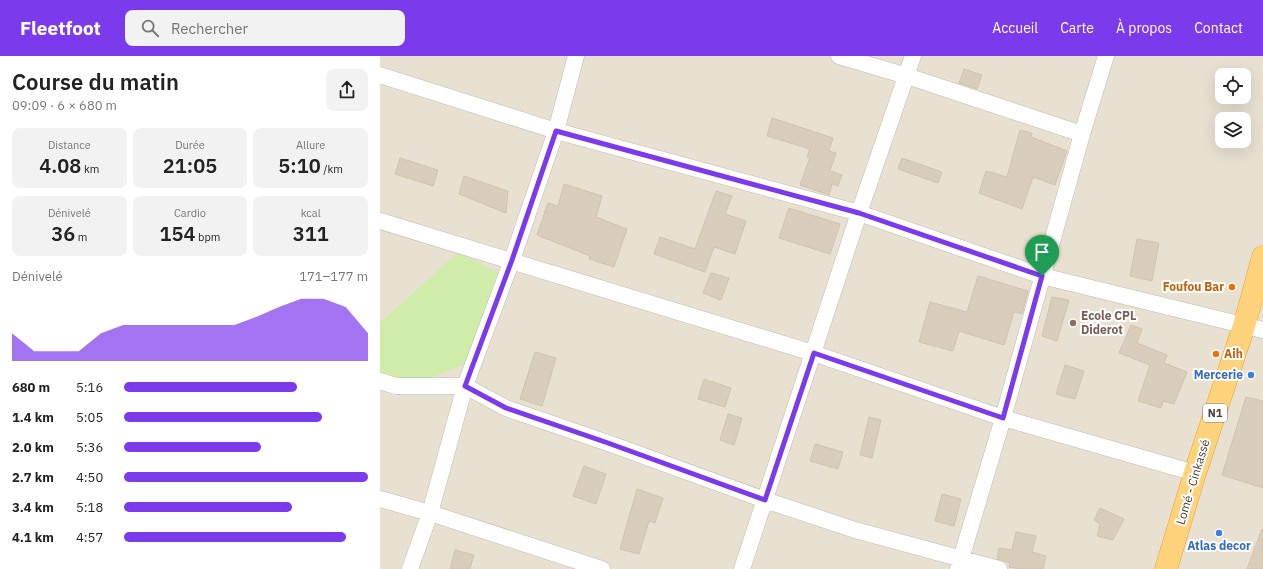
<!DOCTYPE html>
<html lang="fr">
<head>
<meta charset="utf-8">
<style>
  body { margin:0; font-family:"IBM Plex Sans",sans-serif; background:#f2f2f2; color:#222; height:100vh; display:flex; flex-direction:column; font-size:15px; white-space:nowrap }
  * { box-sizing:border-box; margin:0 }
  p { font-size:13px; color:#767676 }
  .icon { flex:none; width:22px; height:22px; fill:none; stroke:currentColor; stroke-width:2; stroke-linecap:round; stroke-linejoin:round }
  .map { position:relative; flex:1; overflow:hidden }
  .side { display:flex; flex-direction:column; background:#fff; width:380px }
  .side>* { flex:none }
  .fabs { position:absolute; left:835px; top:12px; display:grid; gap:8px }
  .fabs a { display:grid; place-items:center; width:36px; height:36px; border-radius:8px; background:#fff; box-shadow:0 4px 16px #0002; font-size:20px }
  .pin { position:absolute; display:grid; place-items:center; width:34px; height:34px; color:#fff; margin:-41px -17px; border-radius:50% 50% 50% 0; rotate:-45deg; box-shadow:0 0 4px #0007 }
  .pin .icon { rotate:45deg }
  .round { display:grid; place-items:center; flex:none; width:42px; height:42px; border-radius:8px; background:#f2f2f2 }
  .headline { display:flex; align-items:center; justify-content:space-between; height:68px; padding:0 12px }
  h1 { font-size:22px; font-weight:600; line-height:30px }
  .metrics { display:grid; grid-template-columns:repeat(3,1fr); gap:6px; height:68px; padding:4px 12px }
  .metrics div { display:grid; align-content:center; border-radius:8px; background:#f2f2f2; text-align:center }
  .metrics b { font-size:20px; font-weight:600 }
  .metrics small { font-size:11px; font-weight:400 }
  .metrics p { font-size:11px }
  .chart { height:112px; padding:8px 12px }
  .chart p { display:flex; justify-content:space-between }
  .chart svg { width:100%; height:72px; margin-top:4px; fill:#7c3aed; opacity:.7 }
  ul { padding:0 12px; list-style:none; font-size:13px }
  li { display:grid; grid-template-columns:64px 48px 1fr; align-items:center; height:30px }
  li i { height:10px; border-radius:5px; background:#7c3aed }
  header { display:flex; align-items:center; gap:24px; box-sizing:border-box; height:56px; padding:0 20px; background:#7c3aed; color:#fff }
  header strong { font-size:19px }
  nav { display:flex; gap:22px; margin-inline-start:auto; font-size:14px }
  .search { width:280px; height:36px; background:#f2f2f2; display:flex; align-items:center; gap:10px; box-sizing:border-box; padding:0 14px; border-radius:8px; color:#767676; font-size:15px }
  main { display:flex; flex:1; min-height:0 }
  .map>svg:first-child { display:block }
</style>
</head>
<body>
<header>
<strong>Fleetfoot</strong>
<div class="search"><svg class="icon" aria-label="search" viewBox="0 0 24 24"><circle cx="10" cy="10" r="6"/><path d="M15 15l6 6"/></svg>Rechercher</div>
<nav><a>Accueil</a><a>Carte</a><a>À propos</a><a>Contact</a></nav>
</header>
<main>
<section class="side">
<div class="headline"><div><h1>Course du matin</h1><p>09:09 · 6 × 680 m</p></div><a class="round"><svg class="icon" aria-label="share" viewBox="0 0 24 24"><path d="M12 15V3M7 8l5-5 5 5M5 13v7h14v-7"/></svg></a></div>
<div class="metrics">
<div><p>Distance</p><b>4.08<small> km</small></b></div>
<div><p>Durée</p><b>21:05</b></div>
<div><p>Allure</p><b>5:10<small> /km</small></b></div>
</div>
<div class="metrics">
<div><p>Dénivelé</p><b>36<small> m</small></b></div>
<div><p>Cardio</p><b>154<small> bpm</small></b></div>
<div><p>kcal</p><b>311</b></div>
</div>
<div class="chart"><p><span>Dénivelé</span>171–177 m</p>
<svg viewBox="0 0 160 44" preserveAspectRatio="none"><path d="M0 44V27L10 38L20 38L30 38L40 27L50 22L60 22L70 22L80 22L90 22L100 22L110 17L120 11L130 6L140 6L150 11L160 27V44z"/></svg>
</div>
<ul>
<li><b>680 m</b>5:16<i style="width:71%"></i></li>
<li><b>1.4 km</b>5:05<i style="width:81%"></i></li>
<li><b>2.0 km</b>5:36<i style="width:56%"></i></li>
<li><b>2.7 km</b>4:50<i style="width:100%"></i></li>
<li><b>3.4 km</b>5:18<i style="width:69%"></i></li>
<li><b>4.1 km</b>4:57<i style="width:91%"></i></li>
</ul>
</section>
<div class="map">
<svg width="883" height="513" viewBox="0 0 883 513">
  <rect width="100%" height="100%" fill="#f4efe4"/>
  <!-- residential -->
  <path fill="#e8e1d2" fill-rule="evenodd" d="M0,0h883v513h-883zM842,19h22v22h-22zM842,63h22v22h-22z"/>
  <!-- green -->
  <path fill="#cfeca9" d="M78,196l43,22 -34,89 -53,22 -34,-9v-53z"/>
  <!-- building -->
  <path fill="#d9cdbc" stroke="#d2c2ab" d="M584,13l18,6 -5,14 -18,-6z
    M392,62l61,20 -4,13 7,2 -6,18 12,4 -4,11 -6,-2 -3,11 -29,-10 10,-28h-3l3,-8 -43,-13z
    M640,74l12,3 -1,4 36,14 -12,34 -22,-8 -11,32 -43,-16 7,-22 21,6z
    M20,102l38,12 -5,16 -38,-12z
    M522,102l40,14 -4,11 -40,-14z
    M84,120l44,15 -2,22 -47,-19z
    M184,128l38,12 -6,21 31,12 -13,38 -25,-8 1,-3 -53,-21 11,-32 10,3z
    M336,135l16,5 -7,18 21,7 -11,33 -21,-7 -9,25 -51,-18 6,-17 35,12z
    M409,152l51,16 -10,30 -51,-16z
    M757,183l22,4 -7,38 -22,-5z
    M331,217l18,5 -8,22 -18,-7z
    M598,220l50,15 -6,23 -8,-2 -10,33 -45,-14 -6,20 -34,-9 11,-40 37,10z
    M672,241l17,3 -12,41 -15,-5z
    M751,269l11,4 -5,14 30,12 -3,8 23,9 -13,32 -11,-3 -2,7 -23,-7 12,-36 -31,-12z
    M155,296l21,6 -14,48 -22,-7z
    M685,309l19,6 -9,28 -19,-5z
    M324,323l27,9 -6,19 -27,-8z
    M866,341l17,4v87l-41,-13z
    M348,358l14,4 -8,27 -14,-5z
    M489,361l12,3 -9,38 -12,-3z
    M435,388l28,8 -5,17 -28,-8z
    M204,410l22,8 -10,30 -23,-8z
    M257,433l26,9 -8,25 -6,-2 -10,33 -19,-5z
    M562,438l19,5 -7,27 -19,-5z
    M720,452l24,11 -11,21 -16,-4 3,-12 -6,-4z
    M882,473l1,1v39h-16z
    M636,476l20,4 -4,16 14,4 -3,13h-23l-11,-2 1,-4 -13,-4 2,-11 13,2z
    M75,494l19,5 -4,14h-20z"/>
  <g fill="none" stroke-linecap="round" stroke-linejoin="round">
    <defs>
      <path id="minor" d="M459,0l68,20 175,58
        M0,19l176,56 303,82 183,63 221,54
        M0,165l433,132 190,65 192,55
        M0,325l16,5h69l41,22 102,35 157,57 90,30 144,39
        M0,443l50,14 172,56
        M30,513l20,-56 35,-127 47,-126 44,-129 20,-75
        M362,513l117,-356 54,-157
        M578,513l45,-151 79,-284 24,-78"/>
      <path id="trunk" d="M786,513l29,-96 49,-147 19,-69"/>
    </defs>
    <!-- minor casing -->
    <use href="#minor" stroke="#c3b9a9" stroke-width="17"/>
    <!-- trunk casing -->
    <use href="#trunk" stroke="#eb9f27" stroke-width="23"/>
    <!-- minor -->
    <use href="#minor" stroke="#fff" stroke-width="16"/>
    <!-- trunk -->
    <use href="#trunk" stroke="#ffd37b" stroke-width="22"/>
  </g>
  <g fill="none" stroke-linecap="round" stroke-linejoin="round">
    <defs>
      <path id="route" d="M176,75l303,82 183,63 -39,142 -189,-65 -49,147 -157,-57 -102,-35 -41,-22 47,-126z"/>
    </defs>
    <!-- route casing -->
    <use href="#route" stroke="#fff" stroke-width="8"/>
    <!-- route -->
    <use href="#route" stroke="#7c3aed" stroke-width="5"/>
  </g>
  <!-- markers -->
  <g fill="#e8710a" stroke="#fff" stroke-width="1.5">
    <circle cx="852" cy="231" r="4"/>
    <circle cx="836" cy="298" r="4"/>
  </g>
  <circle fill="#8d6e63" stroke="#fff" stroke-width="1.5" cx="693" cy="267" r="4"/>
  <g fill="#3f7fe0" stroke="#fff" stroke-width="1.5">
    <circle cx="871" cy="319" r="4"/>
    <circle cx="839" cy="477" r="4"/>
  </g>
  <g text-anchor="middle" stroke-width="4" stroke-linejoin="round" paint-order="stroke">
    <!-- shield labels -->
    <rect fill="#fff" stroke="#7e7971" stroke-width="1" x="823" y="348" width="24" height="18" rx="3"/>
    <g font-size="11" font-weight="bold" fill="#473f34">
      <text x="835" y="361">N1</text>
    </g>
    <!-- food labels -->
    <g font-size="12" font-weight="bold" fill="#c56008" stroke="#fff" text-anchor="end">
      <text x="844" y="235">Foufou Bar</text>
      <text x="844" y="302" text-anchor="start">Aih</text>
    </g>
    <!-- education labels -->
    <g font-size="12" font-weight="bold" fill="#785e54" stroke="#fff" text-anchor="start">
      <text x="701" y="264">Ecole CPL<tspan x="701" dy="14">Diderot</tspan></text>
    </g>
    <!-- shop labels -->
    <g font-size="12" font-weight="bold" fill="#366cbe" stroke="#fff" text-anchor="end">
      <text x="863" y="323">Mercerie</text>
      <text x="839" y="494" text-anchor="middle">Atlas decor</text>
    </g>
    <!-- street labels -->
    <g font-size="12" fill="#473f34" stroke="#fff">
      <text transform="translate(813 426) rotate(-73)" y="4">Lomé - Cinkassé</text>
    </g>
  </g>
</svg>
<div class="fabs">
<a><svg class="icon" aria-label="locate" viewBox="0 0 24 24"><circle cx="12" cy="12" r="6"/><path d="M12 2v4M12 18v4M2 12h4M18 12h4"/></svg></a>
<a><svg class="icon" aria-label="layers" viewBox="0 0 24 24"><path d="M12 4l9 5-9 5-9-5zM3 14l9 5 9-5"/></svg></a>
</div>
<div class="pin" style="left:662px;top:220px;background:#1e9e55"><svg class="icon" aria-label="arrive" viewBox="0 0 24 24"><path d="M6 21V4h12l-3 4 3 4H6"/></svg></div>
</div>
</main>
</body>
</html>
